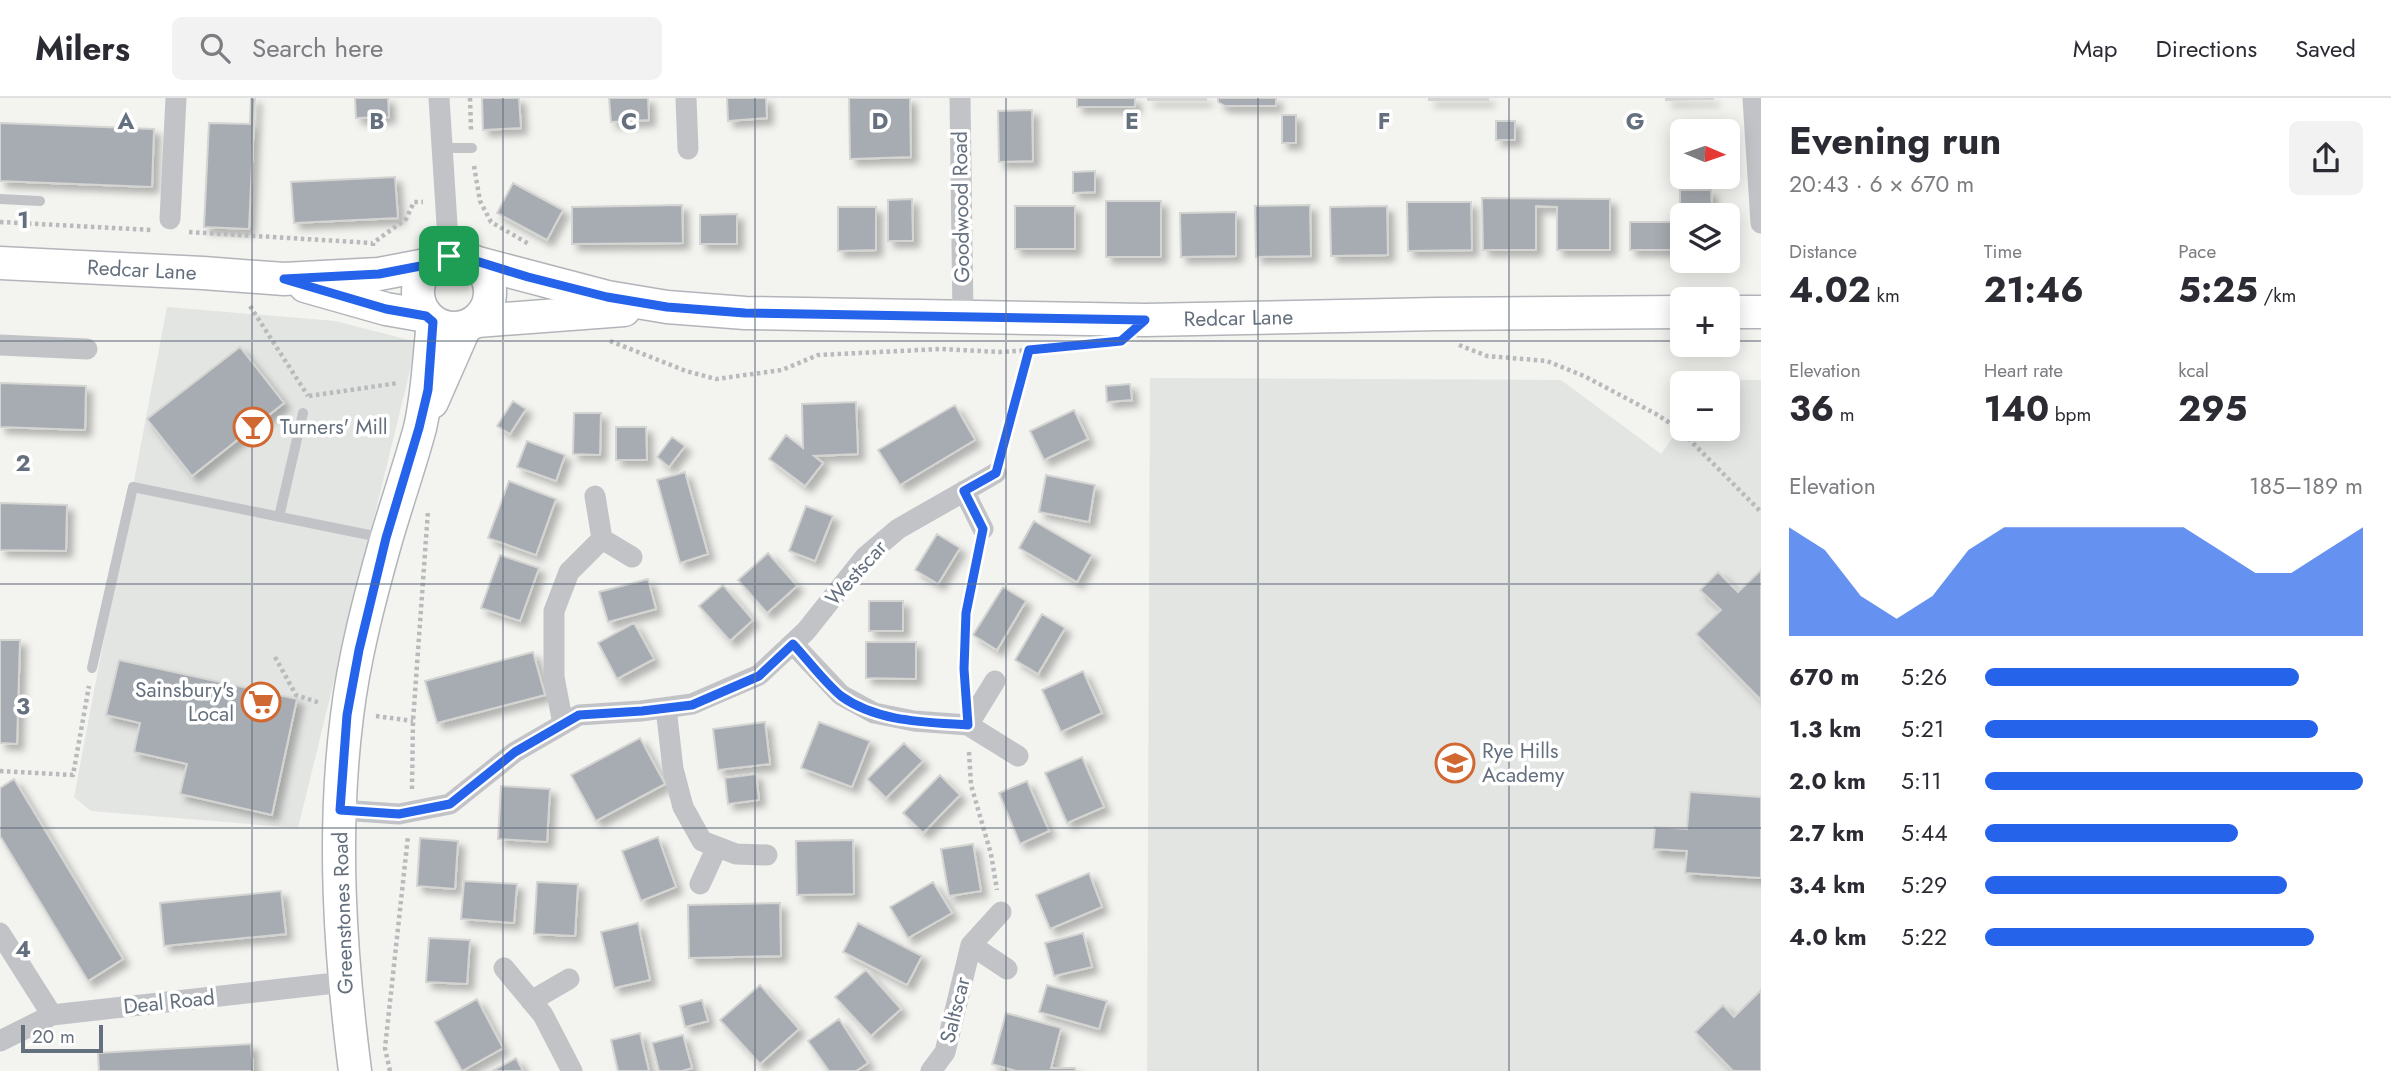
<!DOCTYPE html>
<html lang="en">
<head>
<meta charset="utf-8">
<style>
  body { margin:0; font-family:Jost,sans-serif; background:#f2f2f3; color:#2b2b33; height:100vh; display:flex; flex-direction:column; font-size:26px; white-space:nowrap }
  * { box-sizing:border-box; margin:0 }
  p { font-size:23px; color:#7c7c81 }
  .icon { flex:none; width:38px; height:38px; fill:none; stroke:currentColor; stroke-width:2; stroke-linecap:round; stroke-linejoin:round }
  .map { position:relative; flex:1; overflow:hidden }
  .drawer { display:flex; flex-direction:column; background:#fff; width:630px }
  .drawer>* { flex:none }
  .needle { width:46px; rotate:92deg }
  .controls { position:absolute; left:1670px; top:21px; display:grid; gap:14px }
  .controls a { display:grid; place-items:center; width:70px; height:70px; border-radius:10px; background:#fff; box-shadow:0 4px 18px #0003; font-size:35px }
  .scale { position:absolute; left:21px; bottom:18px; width:82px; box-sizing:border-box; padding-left:7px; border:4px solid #65707e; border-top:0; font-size:19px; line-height:24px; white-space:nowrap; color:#65707e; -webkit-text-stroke:5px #fff; paint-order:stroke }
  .pin { position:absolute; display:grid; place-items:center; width:60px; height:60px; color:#fff; margin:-30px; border-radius:14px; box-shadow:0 4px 10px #0006 }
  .round { display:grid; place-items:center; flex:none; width:74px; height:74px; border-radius:10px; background:#f2f2f3 }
  .overview { display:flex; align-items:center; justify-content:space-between; height:119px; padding:0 28px }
  h1 { font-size:38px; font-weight:700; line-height:52px }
  .metrics { display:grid; grid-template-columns:repeat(3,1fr); gap:10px; height:119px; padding:7px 28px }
  .metrics div { display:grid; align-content:center }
  .metrics b { font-size:35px; font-weight:700 }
  .metrics small { font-size:19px; font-weight:400 }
  .metrics p { font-size:19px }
  .chart { height:196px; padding:14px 28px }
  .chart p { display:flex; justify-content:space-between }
  .chart svg { width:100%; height:126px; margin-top:7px; fill:#2563eb; opacity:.7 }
  ul { padding:0 28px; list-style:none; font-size:23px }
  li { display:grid; grid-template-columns:112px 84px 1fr; align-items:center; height:52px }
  li i { height:18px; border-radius:9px; background:#2563eb }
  header { display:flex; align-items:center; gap:42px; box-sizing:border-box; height:98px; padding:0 35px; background:#fff; border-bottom:2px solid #e1e1e2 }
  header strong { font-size:33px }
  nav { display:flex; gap:38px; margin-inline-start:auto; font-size:24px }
  .search { width:490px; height:63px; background:#f2f2f3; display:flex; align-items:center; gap:18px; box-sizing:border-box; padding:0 24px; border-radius:10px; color:#7c7c81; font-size:26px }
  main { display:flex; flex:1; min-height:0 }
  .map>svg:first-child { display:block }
</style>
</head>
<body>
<header>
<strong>Milers</strong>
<div class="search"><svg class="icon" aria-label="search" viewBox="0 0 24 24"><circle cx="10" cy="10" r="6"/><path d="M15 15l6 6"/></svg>Search here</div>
<nav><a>Map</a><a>Directions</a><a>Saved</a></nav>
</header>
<main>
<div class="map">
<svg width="1761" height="973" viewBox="0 0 1761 973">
  <defs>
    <filter id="shadow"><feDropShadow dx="6" dy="6" stdDeviation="3.5" flood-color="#0004"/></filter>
  </defs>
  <rect width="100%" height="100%" fill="#f3f3f0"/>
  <!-- built -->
  <path fill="#e3e5e3" d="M167,209l168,14 82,21 -119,486 -207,-17 -17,-14z
    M1150,280l411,2 100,74 21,-29v4h45v-46h-15l2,-3h47v691h-614z"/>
  <!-- building -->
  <path fill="#a7acb2" stroke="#d4d4d2" stroke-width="2" filter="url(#shadow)" d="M251,0h4l-6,131 -45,-2 5,-104 41,1z
    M355,0h33l1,19 -33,1z
    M482,0h37l2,30 -38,2z
    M609,0h39l1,22 -38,2z
    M727,0h39l1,20 -39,3z
    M849,0h61l1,59 -61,2z
    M1077,0h58v9h-58z
    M1148,0h58v2h-58z
    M1218,0h58v8h-51l-7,-4z
    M1429,0h59v2h-59z
    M1666,0h47v1l-47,1z
    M1032,12l1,51 -34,1 -1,-51z
    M1282,17h14v28h-14z
    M1496,23h19v19h-19z
    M0,25l154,6 -2,58 -152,-6z
    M1680,25h33l1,8h-32v45z
    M1095,73v21l-22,1v-21z
    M395,79l3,41 -104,5 -3,-41z
    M513,85l50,27 -16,30 -50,-27z
    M1680,92h31l1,22 -32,1z
    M1482,100l128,1v51h-53v-43l-21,-1v44h-53z
    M912,101l1,42h-25v-41z
    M1106,103h55v56h-55z
    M1407,104h64l1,48 -64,1z
    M682,107l1,38 -111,1v-37z
    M1310,107l1,51 -55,1 -1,-51z
    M1015,108h60v43h-60z
    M1387,108l1,49 -57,1 -1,-49z
    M838,109h38v43l-38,1z
    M1236,114v44l-55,1 -1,-44z
    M737,116v30h-37v-29z
    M1630,124h52v28h-52z
    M240,249l44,56 -92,73 -45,-57z
    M0,285l86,3 -1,44 -85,-3z
    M1130,286l2,16 -25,2 -1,-16z
    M513,303l13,8 -16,25 -13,-8z
    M856,304l2,52 -44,2 9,7 -18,23 -36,-27 17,-24 17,13 -1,-44z
    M955,307l20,35 -75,45 -22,-35z
    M1074,312l14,29 -44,21 -14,-29z
    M574,315h27l-1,42 -27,-1z
    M616,329h30l1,33h-31z
    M672,339l13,9 -16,21 -12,-10z
    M527,343l38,14 -9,26 -39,-14z
    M685,374l23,82 -28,9 -23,-83z
    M1046,377l49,10 -6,37 -50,-10z
    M509,383l47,18 -20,56 -48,-17z
    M0,405l67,2 -1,46 -66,-1z
    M806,408l27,10 -18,45 -26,-10z
    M1034,423l58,34 -15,27 -58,-34z
    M937,436l23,14 -22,36 -23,-14z
    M768,455l29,33 -30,27 -29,-33z
    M500,457l39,13 -19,53 -39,-13z
    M1761,472v130l-65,-66 25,-24 -21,-20 18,-18 20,20z
    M648,481l8,30 -48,13 -9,-30z
    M723,487l30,35 -23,21 -31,-35z
    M1003,489l23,14 -29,49 -24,-15z
    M869,503h34v30h-34z
    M1042,516l23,14 -27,46 -23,-14z
    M634,525l20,36 -37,20 -19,-36z
    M0,542h20l-3,104 -17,-1z
    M866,544h50v37l-50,-1z
    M533,554l12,43 -108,28 -12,-42z
    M119,562l178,39 -25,116 -92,-21 7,-30 -53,-12 6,-29 -34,-8z
    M1083,573l19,42 -41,19 -19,-42z
    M765,624l5,42 -52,6 -5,-41z
    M819,624l51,19 -18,46 -51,-19z
    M640,640l25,46 -69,37 -25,-46z
    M904,645l19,18 -37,37 -19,-19z
    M1082,659l22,50 -37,16 -22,-50z
    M756,676l3,26 -31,4 -3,-26z
    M940,677l20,20 -37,38 -20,-20z
    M14,681l109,180 -35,22 -88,-145v-48z
    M1027,683l22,50 -29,13 -21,-51z
    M501,688l49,3 -3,53 -49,-3z
    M1690,694l71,5v81l-76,-5 2,-22 -34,-2 2,-22 32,2z
    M658,739l18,50 -35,14 -19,-50z
    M420,740l38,3 -3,48 -38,-3z
    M853,742l1,54 -57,1 -1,-54z
    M973,746l8,47 -32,5 -8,-47z
    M1089,775l13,34 -52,22 -14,-34z
    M464,783l53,3 -3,39 -53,-4z
    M537,784l41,2 -3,52 -41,-2z
    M933,784l19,31 -44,25 -18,-31z
    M281,793l5,43 -122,12 -4,-43z
    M780,805l1,53 -92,2 -1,-53z
    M638,825l12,57 -36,8 -13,-56z
    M858,825l64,33 -15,29 -64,-33z
    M1083,835l9,34 -38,9 -9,-33z
    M429,840l41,2 -3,44 -41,-2z
    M866,872l35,39 -30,27 -36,-39z
    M760,887l39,44 -39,35 -40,-44z
    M1047,887l60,16 -8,28 -60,-17z
    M1761,892v81h-28l-38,-39 28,-27 11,12z
    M477,901l26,49 -41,23 -27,-49z
    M702,902l6,21 -23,6 -5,-21z
    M1006,915l55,15 -10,40h24v3h-59l-24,-7z
    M839,921l29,44 -12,8h-27l-21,-30z
    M640,935l9,38h-31l-7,-31z
    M683,937l9,33 -10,3h-23l-7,-28z
    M251,946l2,27h-154l-1,-18z
    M516,960l7,13h-31z"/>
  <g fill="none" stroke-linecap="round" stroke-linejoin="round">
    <defs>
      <g id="secondary">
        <circle cx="454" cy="194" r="36"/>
        <path id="s1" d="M474,164l133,35 60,10 78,6 400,7 292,-6 245,-2"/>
        <path id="s2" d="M0,165l203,10 81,6 95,-5 52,-10"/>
        <path d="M305,188l81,23 40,7"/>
        <path d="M1727,214h34"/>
        <path d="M477,223l147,-11"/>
        <path d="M432,304l33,-75"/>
        <path d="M355,973c-15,-117 -23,-237 -8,-355 7,-59 23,-119 39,-176 11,-38 24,-75 34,-112 8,-35 9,-70 13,-106"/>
      </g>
    </defs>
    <!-- secondary casing -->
    <use href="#secondary" stroke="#b1b5b9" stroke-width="35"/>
    <!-- path -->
    <path stroke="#b8babc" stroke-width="4.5" stroke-dasharray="3.5 3.5" stroke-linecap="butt" d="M470,0l1,32
      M474,68l6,35 11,21 38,22
      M0,124l152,8
      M189,134l183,11
      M373,148v-3l33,-24 8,-17h9
      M250,208l58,90
      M610,243l76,30 30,8 66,-9 36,-15 123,-6 59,3 29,-2
      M1459,247l28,11 60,5 37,15 72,38 23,15 82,83
      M309,298l89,-13
      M1002,354l28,-102
      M275,559l21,38 24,8
      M965,586l1,-71 13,-63
      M376,618l37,5
      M969,654l2,33 20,69 6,36
      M0,673l73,4 16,-89
      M412,691l1,-68 15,-210
      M390,973l-5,-23 23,-212"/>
    <!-- lane -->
    <path stroke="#c1c3c7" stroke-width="10" d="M442,50h30
      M0,101l40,2
      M279,419l24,-104
      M92,570l41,-181 251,51"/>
    <!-- street -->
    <path stroke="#c1c3c7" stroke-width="21" d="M439,0l10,158
      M686,0l2,51
      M960,0l3,218
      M1753,0l8,125
      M170,121l6,-121
      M0,247l87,4
      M964,393l19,38
      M595,398l7,43 30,18
      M793,546l48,51 33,18 40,8 54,4 50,31
      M666,610l7,61 10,38 19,34 34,13 31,1
      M563,626l-9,-47v-66l15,-39 33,-33
      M968,627l27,-44
      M340,712l59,4 51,-10 65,-52 64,-37 62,-4 51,-7 67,-29 47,-44 59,-74 33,-28 98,-56
      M700,786l17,-37
      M0,835l52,82
      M971,847l36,24
      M504,870l39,47 29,56
      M531,903l38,-22
      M0,943l52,-26 292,-33
      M931,973l14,-19 26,-107 30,-33"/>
    <!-- secondary -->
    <use href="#secondary" stroke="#fff" stroke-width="32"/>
  </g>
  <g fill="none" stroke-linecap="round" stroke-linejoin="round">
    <defs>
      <path id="route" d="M449,158l14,1 65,20 79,20 60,10 78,6 400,7 -24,21 -92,9 -33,123 -32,18 19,38 -17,84 -2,56 4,56c-43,-3 -91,-3 -127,-29 -16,-13 -34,-37 -48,-52l-34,32 -67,29 -50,6 -63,4 -64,37 -65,52 -51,10 -59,-4 7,-95 12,-65 27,-112 33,-110 9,-38 5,-68 -7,-6 -40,-7 -102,-30 95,-5 52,-10z"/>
    </defs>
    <!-- route casing -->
    <use href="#route" stroke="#fff" stroke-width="14"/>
    <!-- route -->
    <use href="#route" stroke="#2563eb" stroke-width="9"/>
  </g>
  <!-- grid -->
  <path fill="none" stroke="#65707e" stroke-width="2" stroke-opacity="0.55" d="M252,0v973M503,0v973M755,0v973M1006,0v973M1258,0v973M1509,0v973M0,243h1682M1727,243h34M0,486h1761M0,730h1761"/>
  <!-- icons -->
  <defs>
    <symbol id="bar-ring" viewBox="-11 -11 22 22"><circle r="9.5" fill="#fff" stroke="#d16731" stroke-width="1.5"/><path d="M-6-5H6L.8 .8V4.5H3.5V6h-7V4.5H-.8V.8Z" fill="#d16731"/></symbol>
    <symbol id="supermarket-ring" viewBox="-11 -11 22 22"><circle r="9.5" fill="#fff" stroke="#d16731" stroke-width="1.5"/><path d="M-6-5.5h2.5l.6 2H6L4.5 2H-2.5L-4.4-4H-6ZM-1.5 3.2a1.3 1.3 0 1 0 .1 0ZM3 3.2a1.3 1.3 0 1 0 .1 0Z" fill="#d16731"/></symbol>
    <symbol id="school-ring" viewBox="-11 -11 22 22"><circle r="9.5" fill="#fff" stroke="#d16731" stroke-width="1.5"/><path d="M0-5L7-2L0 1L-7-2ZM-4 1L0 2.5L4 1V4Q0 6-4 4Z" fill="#d16731"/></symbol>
  </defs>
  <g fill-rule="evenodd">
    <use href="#bar-ring" x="231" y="307" width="44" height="44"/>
    <use href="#supermarket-ring" x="239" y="582" width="44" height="44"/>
    <use href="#school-ring" x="1433" y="643" width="44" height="44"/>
  </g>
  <g text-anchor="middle" stroke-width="7" stroke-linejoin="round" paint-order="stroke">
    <!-- street labels -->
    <g font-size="21" fill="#65707e" stroke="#fff">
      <text transform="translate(961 109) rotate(-91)" y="7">Goodwood Road</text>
      <text dy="7" stroke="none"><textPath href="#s2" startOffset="142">Redcar Lane</textPath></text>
      <text dy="7" stroke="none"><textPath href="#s1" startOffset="770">Redcar Lane</textPath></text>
      <text transform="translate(856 475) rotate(-48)" y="7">Westscar</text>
      <text transform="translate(343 815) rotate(-92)" y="7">Greenstones Road</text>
      <text transform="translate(169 904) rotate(-6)" y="7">Deal Road</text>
      <text transform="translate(955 912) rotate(-76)" y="7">Saltscar</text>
    </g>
    <!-- poi labels -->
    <g font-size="21" fill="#65707e" stroke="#fff" text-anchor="start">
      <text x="280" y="336">Turners' Mill</text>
      <text x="234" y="599" text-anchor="end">Sainsbury's<tspan x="234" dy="24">Local</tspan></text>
      <text x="1482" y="660">Rye Hills<tspan x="1482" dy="24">Academy</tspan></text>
    </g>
  </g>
  <g font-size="23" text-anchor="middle" font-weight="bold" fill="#65707e" stroke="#fff" stroke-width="7" stroke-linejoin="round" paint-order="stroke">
    <text x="126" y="31">A</text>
    <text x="377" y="31">B</text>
    <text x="629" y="31">C</text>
    <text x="880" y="31">D</text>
    <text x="1132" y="31">E</text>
    <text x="1384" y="31">F</text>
    <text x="1635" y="31">G</text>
    <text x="23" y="130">1</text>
    <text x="23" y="373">2</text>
    <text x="23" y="616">3</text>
    <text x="23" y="859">4</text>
  </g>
</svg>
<div class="controls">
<a><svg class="needle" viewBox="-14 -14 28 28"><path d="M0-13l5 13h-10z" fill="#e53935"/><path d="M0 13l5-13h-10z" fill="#7c7c81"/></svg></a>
<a><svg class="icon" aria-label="layers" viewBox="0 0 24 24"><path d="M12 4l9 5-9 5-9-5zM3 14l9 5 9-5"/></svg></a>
<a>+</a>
<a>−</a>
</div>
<div class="scale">20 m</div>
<div class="pin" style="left:449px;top:158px;background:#1e9e55"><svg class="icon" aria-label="arrive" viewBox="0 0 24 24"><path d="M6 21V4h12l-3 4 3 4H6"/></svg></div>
</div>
<section class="drawer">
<div class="overview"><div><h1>Evening run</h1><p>20:43 · 6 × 670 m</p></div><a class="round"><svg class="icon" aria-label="share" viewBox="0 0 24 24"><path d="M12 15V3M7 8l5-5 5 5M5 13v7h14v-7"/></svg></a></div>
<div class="metrics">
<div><p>Distance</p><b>4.02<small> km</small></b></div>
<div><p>Time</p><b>21:46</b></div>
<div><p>Pace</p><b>5:25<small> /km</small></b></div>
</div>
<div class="metrics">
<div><p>Elevation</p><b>36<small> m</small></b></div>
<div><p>Heart rate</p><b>140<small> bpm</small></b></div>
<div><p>kcal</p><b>295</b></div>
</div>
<div class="chart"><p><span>Elevation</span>185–189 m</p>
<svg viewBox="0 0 160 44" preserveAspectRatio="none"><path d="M0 44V6L10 14L20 30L30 38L40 30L50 14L60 6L70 6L80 6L90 6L100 6L110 6L120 14L130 22L140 22L150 14L160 6V44z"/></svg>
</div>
<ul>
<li><b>670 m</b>5:26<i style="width:83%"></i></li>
<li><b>1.3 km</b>5:21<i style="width:88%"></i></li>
<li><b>2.0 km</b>5:11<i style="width:100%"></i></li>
<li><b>2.7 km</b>5:44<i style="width:67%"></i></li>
<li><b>3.4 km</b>5:29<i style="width:80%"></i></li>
<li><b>4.0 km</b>5:22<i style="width:87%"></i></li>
</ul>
</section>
</main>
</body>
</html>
